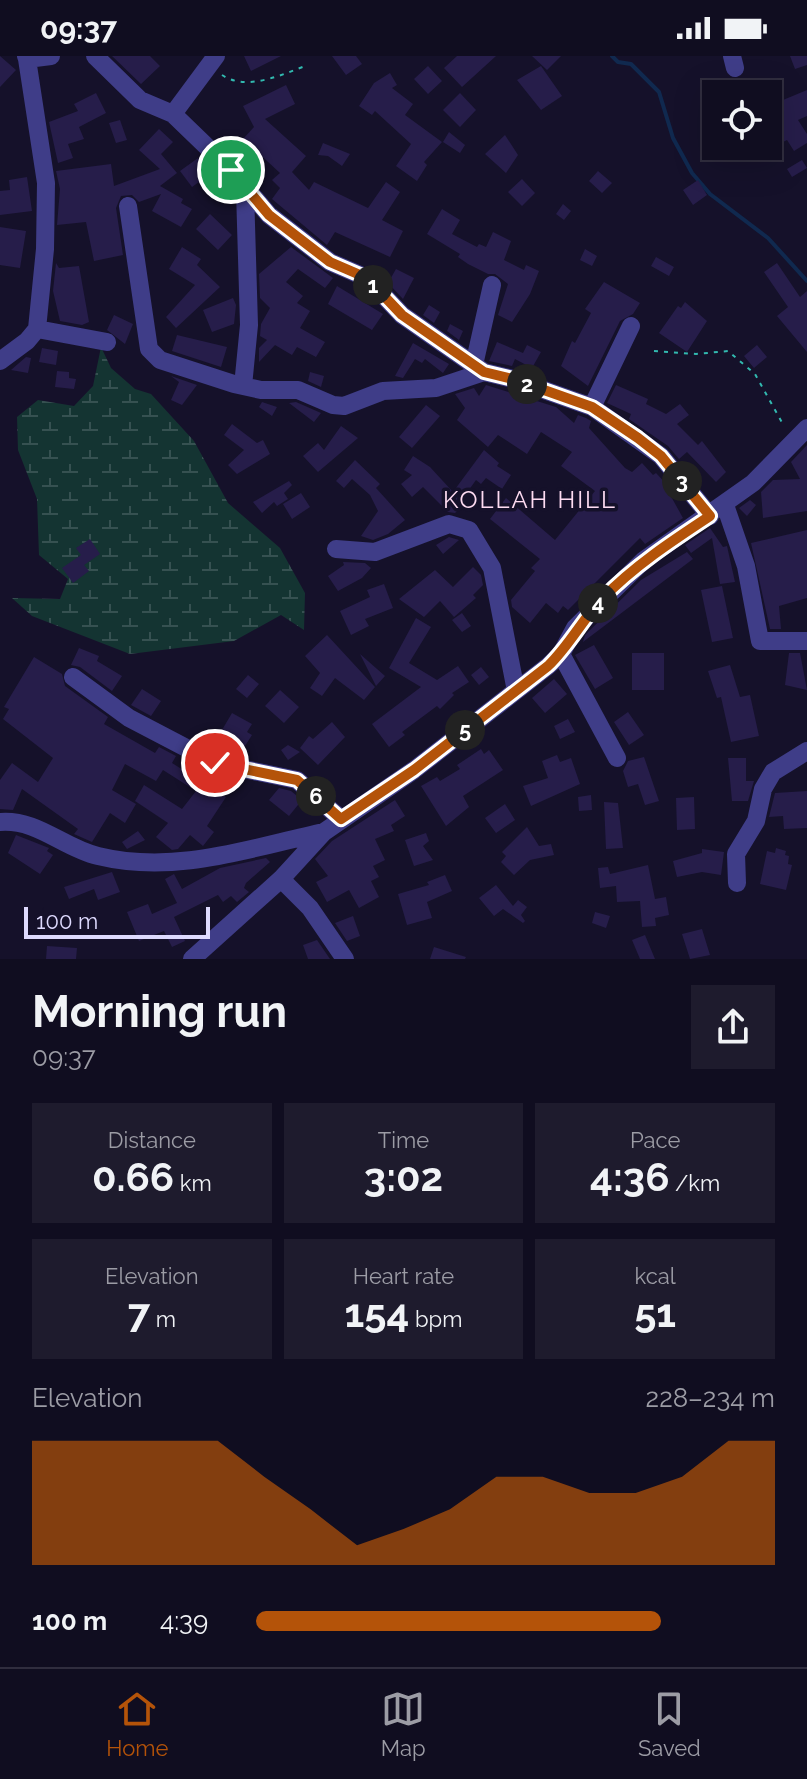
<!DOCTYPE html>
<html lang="en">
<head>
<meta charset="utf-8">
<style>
  body { margin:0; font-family:Raleway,sans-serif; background:#1e1b2d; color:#f1f3f6; height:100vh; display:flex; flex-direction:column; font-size:30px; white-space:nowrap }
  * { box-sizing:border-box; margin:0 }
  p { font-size:26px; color:#9c9ca5 }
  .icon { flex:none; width:44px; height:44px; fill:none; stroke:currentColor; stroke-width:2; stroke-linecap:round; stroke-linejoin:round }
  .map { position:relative; height:903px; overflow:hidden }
  .panel { display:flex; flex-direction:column; background:#100d20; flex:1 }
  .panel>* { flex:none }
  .buttons { position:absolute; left:702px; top:24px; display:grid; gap:16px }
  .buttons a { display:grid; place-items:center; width:80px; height:80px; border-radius:0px; background:#100d20; box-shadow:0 8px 32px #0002,0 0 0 2px #302d3e; font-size:40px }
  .scale { position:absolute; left:24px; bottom:20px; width:186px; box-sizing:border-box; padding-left:8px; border:4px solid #dedafe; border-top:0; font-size:22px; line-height:28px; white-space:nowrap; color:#dedafe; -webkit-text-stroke:6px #15112a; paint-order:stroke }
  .pin { position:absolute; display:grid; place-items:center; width:68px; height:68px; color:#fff; margin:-34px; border:4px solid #fff; border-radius:50%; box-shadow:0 2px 8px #0007 }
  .km { position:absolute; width:40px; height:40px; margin:-20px; border-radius:50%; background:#222; color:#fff; font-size:22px; line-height:40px; text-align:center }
  .round { display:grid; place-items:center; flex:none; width:84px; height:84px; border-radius:0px; background:#1e1b2d }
  .overview { display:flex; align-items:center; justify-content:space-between; height:136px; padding:0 32px }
  h1 { font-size:44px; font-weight:700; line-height:60px }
  .metrics { display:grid; grid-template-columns:repeat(3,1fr); gap:12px; height:136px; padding:8px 32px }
  .metrics div { display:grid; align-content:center; border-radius:0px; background:#1e1b2d; text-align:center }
  .metrics b { font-size:40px; font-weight:700 }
  .metrics small { font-size:22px; font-weight:400 }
  .metrics p { font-size:22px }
  .chart { height:224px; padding:16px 32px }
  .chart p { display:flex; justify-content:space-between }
  .chart svg { width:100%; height:144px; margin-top:8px; fill:#b45309; opacity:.7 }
  ul { padding:0 32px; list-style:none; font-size:26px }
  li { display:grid; grid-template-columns:128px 96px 1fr; align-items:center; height:60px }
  li i { height:20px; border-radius:10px; background:#b45309 }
  .status { display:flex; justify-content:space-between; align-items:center; height:56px; padding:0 40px; background:#100d20; direction:ltr }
  .status svg { height:22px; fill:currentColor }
  .dock { display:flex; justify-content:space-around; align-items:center; height:112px; border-top:2px solid #302d3e; background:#100d20; font-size:22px; color:#9c9ca5 }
  .dock a { display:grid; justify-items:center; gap:4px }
  .dock .on { color:#b45309 }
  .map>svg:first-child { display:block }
</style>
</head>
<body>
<div class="status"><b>09:37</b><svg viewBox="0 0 49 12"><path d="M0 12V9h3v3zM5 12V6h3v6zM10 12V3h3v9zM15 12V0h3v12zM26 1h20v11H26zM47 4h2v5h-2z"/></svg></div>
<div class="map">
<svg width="807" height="903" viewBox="0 0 807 903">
  <defs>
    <pattern id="wetland-marsh" width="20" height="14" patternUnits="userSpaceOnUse" patternTransform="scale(2)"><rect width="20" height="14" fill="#143432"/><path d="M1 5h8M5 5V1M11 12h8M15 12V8" fill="none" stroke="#365151"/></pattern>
  </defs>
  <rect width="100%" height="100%" fill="#15112a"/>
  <!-- wetland -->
  <path fill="url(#wetland-marsh)" d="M101,291l10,21 24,21 16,5 43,47 34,62 52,45 25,45 -1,37 -23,-15 -47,26 -104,13 -98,-38 -20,-18 48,1 8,-20 -29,-24 -2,-56 -19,-49 -1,-33 21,-17 36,6 19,-20z"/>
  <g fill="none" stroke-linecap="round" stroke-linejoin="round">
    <!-- stream -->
    <path stroke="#10294f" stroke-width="4" d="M612,0l6,6 13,2 28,28 14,46 19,35 18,21 58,44 39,43"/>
  </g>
  <!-- building -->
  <path fill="#261d4a" d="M0,0l16,14 -16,17z
    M112,0h38l10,10 -19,18z
    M244,0h37l-30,15z
    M332,0h24l6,8 -16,11z
    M457,0h39l-34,31 -18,-19z
    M532,0h29l-14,14z
    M790,0h17v9l-12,4z
    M428,10l14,15 -14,13 -14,-15z
    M541,10l21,30 -21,14 -24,-30z
    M390,17l7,12 -5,3 21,16 -8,11 37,27 -18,20 3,3 -10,16 -21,-15 15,-22 -36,-33 -3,4 -13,-9 15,-23z
    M286,29l9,19 -30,15 41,37 -14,16 17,18 5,-8 54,26 18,-26 14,10 -18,28 21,11 -13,26 -55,-25 -8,13 -55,-46 8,-11 -8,-8 8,-7 -37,-34 11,-12 -11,-21z
    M807,34v26l-9,4 9,14v9l-13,8 -7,-11 -4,2 -8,-15 4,-2 -11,-30 12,-4 3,9z
    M96,37l10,20 -27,14 5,12 -16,5 5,14 -15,5 -9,-41 29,-11 -4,-7z
    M460,37l16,17 -16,17 -17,-17z
    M120,64l7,20 -11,3 -7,-20z
    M159,73l14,13 -12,12 16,19 -17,13 23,13 -2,4 11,6 -11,18 -29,-16 9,-17 -22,8 -7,-7 -11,1 -5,12 7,47 -29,6 -8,-39 -29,3 3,-36 -4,-18 55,-7 3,22 46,-17 -21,-19z
    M449,76l16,13 -5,8 -17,-11z
    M505,79l13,20 -12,18 -21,-19z
    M323,87l27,11 -8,12 -14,-10 -10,-1z
    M198,102l12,16 -18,13 -12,-16z
    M802,104l5,8 -15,9 -5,-8z
    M598,115l14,12 -10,10 -13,-12z
    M27,121l5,34 -32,4v-24l10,-1 -1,-10z
    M522,123l13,14 -13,13 -14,-14z
    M698,124l9,15 -14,10 -10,-15z
    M563,148l8,7 -7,9 -8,-6z
    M442,153l18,11 -8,14 25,13 2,-3 7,3 7,-15 18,9 -7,19 20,10 2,-5 13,6 -9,23 -18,28 -14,-7 10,-31 -13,-10h-7l-20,-10 -10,-7 2,-3 -33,-20z
    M210,158l22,21 -14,15 -22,-21z
    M0,171l26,4 -6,37 -20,-3z
    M182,191l19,12 -4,6 23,22 -44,41 -10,-11 29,-32 -26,-16z
    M291,191l42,31 -8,10 -27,-19 -12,13 17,14 -6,7 13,8 -10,17 25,14 -9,15 -19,-10 -5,8 -17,-10 -16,17v-14l8,-8 -7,-4 1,-12 9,-16 -10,-10 -1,-24z
    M585,193l12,7 -5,10 -12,-6z
    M656,201l18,10 -5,9 -18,-10z
    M56,207l3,5 20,-2 10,56 -7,3 -22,-4 -7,-30z
    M777,207l23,34 7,-6v61l-30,-36 11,-9 -24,-35z
    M396,213l18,9 -11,21 -15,-16z
    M604,226l36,21 -7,11 -13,7 -32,65 -27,-20 11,-25 3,2 16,-30 -6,-4z
    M337,230l46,28 -11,16 -44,-26z
    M233,242l3,7 -2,19 -22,8 -9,-22z
    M685,246l22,19 -20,31 -28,-19 19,-27 3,2z
    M429,249l11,7 -6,11 -11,-8z
    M114,259l19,9 -8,20 -18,-14z
    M450,268l13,7 -4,9 -12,-9z
    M177,279l50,12 -6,20 -49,-16z
    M497,286l26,11 4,-8 14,7 -9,16 -17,-9 -3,7 -23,-5z
    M413,287l36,21 -6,9 -18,-14 -3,4 -7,-4 -12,19 -8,-2z
    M757,289l10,12 -13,11 -10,-12z
    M42,292l16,3 -2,14 -17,-3z
    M26,301l5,1 -3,15 -17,-3z
    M57,315l12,1v6l7,1 -2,10 -19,-2z
    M310,316l14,4 -3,11 -13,-6z
    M171,320l26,9 -15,20 -11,-5 8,-18z
    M486,329l70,22 18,16 4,-8 8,3 5,3 -2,7 36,40 7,4 10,-9 11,12 3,-2 15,16 -3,2 15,27 -38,26 -5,-6 -72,72 -5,-4 -5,7 -12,-10 -16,20 -18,-16 -1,-7 24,-29 -4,-3 9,-9 -50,-40 16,-21 49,42 40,-49 -34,-25 11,-14 -31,-20 -14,22 -29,-19 -10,12 -31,-27 8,-12 -10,-14 19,-6 5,8z
    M616,329l32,14 -2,5 20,10 14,-10 9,11 -12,9 21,21 4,-4 24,31 -10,10 -29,-30 -8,7 -11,-13 -39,-27 2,-5 -24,-11z
    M262,346l15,5 -5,9 -13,-9z
    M296,346l25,11 -7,9 -25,-19z
    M426,349l14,11 -28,32 -13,-11z
    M232,368l25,19 6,-3 7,14 -33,20 -9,-9 16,-15 -20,-15z
    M341,370l17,12 -40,34 -15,-16 15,-13 6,7z
    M807,389v66l-44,7 -2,-26 12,-12 27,-1 -9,-17z
    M484,394l15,13 -2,3 14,9 -9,14 -16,-11 -5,6 -5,-4 -15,21 3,3 -9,9 -7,-1 -25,-25 -11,10 -11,-13 11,-9 -8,-5 9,-14 17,11 23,25z
    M355,404l25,24 -4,4 29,32 -17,14 -15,6 -12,-4 17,-25 -8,-16 -18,-16 -8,9 -8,-7z
    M289,425l3,4 -8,8 4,6 -11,7 -3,-4 -12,11 -9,-11z
    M301,437l9,14 -18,12 -9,-15z
    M750,444l6,5 -9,11 -8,-8z
    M710,472l13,19 4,-1 8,36 -15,2 -8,-46 -21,15 -6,-8z
    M807,474v68l-28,8 2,23h-11l-19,-86z
    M449,481l10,3 -16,14 -7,-9z
    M90,483l10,15 -16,11 5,6 -16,12 -11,-15 19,-13 -5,-7z
    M687,496l6,7 -110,83 2,-7 56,-55z
    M343,506l22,1 6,5 -9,10 -24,13 -10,-15 16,-11z
    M473,511l8,8 2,10 -10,10 3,3 -22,19 -14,-16 -16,16 -25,-18 36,-29 18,17z
    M384,528l9,24 -28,11 4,7 -18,9 -11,-24 30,-14 -3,-7z
    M722,530l11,52 -21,4 -11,-52z
    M462,557l9,13 -9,6 -10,-12z
    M416,562l15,9 -22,36 28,17 21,-14 11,16 -17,11 2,2 -14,14 -3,-3 -35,26 3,3 -16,12 -17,-23 49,-37 -32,-19z
    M327,579l48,52 -11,13 -29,-22 -13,18 -12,-8 10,-15 -15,-17z
    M594,589l19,33 -18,11 -20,-34z
    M79,592l20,8 -2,5 25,15 -10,15 -32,-24 -9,-2z
    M632,597h32v37h-32z
    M789,597h11l7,37 -22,-5z
    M360,598l25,22 -9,10z
    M34,601l28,17 3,12 43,31 -4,7 51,29 4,-6 17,9 -4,7 54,34 -19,29 7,6 -11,14 -13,-11 -12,14 -6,1 -16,-13 12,-14 -33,-22 9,-16 38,24 14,-18 -33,-21 -7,11 -31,-17 -13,26 24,14 -11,19 -15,-10 -18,29 -18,-8 4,-5 -56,-40 -9,21 -13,-1v-29l12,-17 26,19 15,-24 -50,-39 6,-10 -5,-2z
    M730,609l10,32 10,-2 9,41 -28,6 -10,-45 -4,1 -9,-27z
    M481,611l8,10 -10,8 -8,-10z
    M248,619l11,9 -12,14 -11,-9z
    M554,623l13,15 -22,19 -13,-15z
    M142,633l19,12 -10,15 -20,-11z
    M280,634l19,17 -15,16 -19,-17z
    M628,656l16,23 -15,10 -15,-23z
    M232,657l20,11 -5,8 5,3 -9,14 -4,-3 -5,9 -22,-8z
    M568,663l7,13 -15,7 -6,-13z
    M332,666l13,15 -27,28 -18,-17 9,-12 4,3z
    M288,689l12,7 -12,8 -7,-10z
    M481,693l3,5 5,-4 14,20 -40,26 6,11 -23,19 -25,-40 16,-9 3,4 20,-12 -3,-4z
    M557,699l3,7 11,-4 9,26 -49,22 -8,-20 25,-8 -6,-17z
    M644,701l15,44 -14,4 -7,-21 -10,3 -5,-16 5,-10z
    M728,702h18v23h8l-6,20h-16z
    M279,732l12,3 11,9 -13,16 -20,-16z
    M807,735v37l-23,1 -1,-13 -14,1 6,-24z
    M591,739l1,15 -13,1 -1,-14z
    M694,741l1,32 -18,1 -1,-32z
    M395,744l10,16 -14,9 3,6 -19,8 10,21 -12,6 6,11 -8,4 8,16 -20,11 -10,-18 -22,12 -11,-20 12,-6 -13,-17 17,-18z
    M604,746l14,1 5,45 -17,1z
    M505,748l10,16 -19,13 -11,-15z
    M527,771l12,19 12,-2 3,11 -24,5 -16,15 -13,-13 5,-6 -4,-4z
    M138,775l7,9 -18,9 -5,-7z
    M426,777l3,8 -6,5 10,14 -19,6 -9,-26z
    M16,779l33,13 -2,3 6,4 -13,19 -32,-21z
    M776,792l10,3 -1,4 4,1 -1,8 4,1 -6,25 -26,-6 7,-33 8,2z
    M702,793l22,3 -3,23 -19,-3 -25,5 -4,-16 29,-8z
    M266,802l4,4 -24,21 -2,5 5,4 -12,10 -6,-6 -8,6 -5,-7 -44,22 11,24 -13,6 -8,-16 -25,10 -12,-29 21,-8 4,10 25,-11 -12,-24 9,-5 8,15 38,-21z
    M648,809l7,34 11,-2 3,18 -14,3 1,8 -14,1 -2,-26 -23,1 -1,-16 -16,2 -2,-20 10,-1 2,7z
    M112,816l8,20 -22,8 -4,-11 -25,10 -5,-12z
    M445,819l7,16 -25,11 5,16 -25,7 -9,-31 31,-9 -2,-3z
    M496,829l17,21 5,-6 9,7 -6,8 4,6 -2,2 -20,-14 -9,7 -15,-18z
    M595,856l15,4 -4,12 -14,-5z
    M353,860l7,20 -13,5 -12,-18z
    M702,873l8,26 -20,4 -8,-25z
    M645,879l10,24h-15l-8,-19z
    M317,884l13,19h-22l-5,-14z
    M47,890l30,2 -1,11h-30z
    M434,891l32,10 -1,2h-35z"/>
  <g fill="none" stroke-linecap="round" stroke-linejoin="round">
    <!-- path -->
    <path stroke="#32bab0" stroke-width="2" stroke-dasharray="4 6" stroke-linecap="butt" d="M222,19c25,17 61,-1 86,-10
      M654,295l42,3 32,-3 27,23 29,52"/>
    <!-- minor -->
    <path stroke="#3f3d88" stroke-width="18" d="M26,0l1,3 24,-3
      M95,0l45,44 33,14 58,56 38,45 61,47 37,16 35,37 82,57 29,7 79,28 69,49 49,60
      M732,0l3,12
      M173,58l43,-58
      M128,150l21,143 11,11 74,24 27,6h37l35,15 11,1 39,-15 53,-3 48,-16
      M37,273l70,13
      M0,305l27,-20 10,-12 8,-80 1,-66 -19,-124
      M474,309l18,-80
      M243,330l6,-61 -4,-134
      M592,351l39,-81
      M725,449l21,61 14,75h47
      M336,493l39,3 74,-28 20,6 23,38 24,123
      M561,598l56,104
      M73,621l56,41 86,45 82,17 44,39
      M0,766c38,-3 63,26 98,34 78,19 151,-8 226,-24
      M281,823l29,29 35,51
      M737,827l-1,-29 20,-33 7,-32 10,-17 34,-21
      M192,903l89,-80 43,-47 90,-62 134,-104 13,-12 14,-26 69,-68 109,-77 54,-55"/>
  </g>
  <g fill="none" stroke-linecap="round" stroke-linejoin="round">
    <defs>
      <path id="route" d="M215,707l82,17 44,39 73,-49 134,-104c21,-20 34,-46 54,-67 32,-33 70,-58 108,-83l-49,-60 -23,-18 -46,-31 -79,-28 -29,-7 -82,-57 -35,-37 -37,-16 -61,-47 -38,-45"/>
    </defs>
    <!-- route casing -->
    <use href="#route" stroke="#fff" stroke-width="16"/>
    <!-- route -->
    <use href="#route" stroke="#b45309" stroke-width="10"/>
  </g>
  <g text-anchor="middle" stroke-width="7" stroke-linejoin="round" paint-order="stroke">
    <!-- neighbourhood labels -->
    <g font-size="24" letter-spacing="2" fill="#fedcf2" stroke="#15112a">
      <text x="530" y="452">KOLLAH HILL</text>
    </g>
  </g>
</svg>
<div class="buttons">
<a><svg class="icon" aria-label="locate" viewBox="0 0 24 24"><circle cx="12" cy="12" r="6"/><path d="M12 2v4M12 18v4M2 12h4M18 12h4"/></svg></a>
</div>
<div class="scale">100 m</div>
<div class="pin" style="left:231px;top:114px;background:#1e9e55"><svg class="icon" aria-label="arrive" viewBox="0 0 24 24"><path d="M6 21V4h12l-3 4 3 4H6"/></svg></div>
<div class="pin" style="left:215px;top:707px;background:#d93025"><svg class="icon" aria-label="check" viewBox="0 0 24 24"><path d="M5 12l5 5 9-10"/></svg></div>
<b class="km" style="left:373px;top:229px">1</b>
<b class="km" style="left:527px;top:328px">2</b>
<b class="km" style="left:682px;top:425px">3</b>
<b class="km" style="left:598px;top:547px">4</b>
<b class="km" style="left:465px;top:674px">5</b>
<b class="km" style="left:316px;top:740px">6</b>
</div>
<section class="panel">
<div class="overview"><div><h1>Morning run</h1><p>09:37</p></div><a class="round"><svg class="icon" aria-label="share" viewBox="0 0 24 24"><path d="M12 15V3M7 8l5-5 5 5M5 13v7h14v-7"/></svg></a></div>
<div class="metrics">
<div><p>Distance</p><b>0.66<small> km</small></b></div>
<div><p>Time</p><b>3:02</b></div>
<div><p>Pace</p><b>4:36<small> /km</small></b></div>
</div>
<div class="metrics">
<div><p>Elevation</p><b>7<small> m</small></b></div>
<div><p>Heart rate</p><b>154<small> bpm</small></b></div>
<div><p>kcal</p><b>51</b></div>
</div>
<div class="chart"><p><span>Elevation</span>228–234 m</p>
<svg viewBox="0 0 160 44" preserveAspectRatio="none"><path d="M0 44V6L10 6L20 6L30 6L40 6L50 17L60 27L70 38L80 33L90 27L100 17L110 17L120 22L130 22L140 17L150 6L160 6V44z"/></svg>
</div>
<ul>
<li><b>100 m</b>4:39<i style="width:78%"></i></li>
</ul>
</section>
<nav class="dock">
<a class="on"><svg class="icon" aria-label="home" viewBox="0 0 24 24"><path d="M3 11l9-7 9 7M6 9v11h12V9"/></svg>Home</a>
<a><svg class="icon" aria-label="map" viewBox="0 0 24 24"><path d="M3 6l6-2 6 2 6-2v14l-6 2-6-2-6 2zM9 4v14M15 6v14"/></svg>Map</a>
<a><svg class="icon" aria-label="saved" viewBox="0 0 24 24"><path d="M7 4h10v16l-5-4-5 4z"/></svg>Saved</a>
</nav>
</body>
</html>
